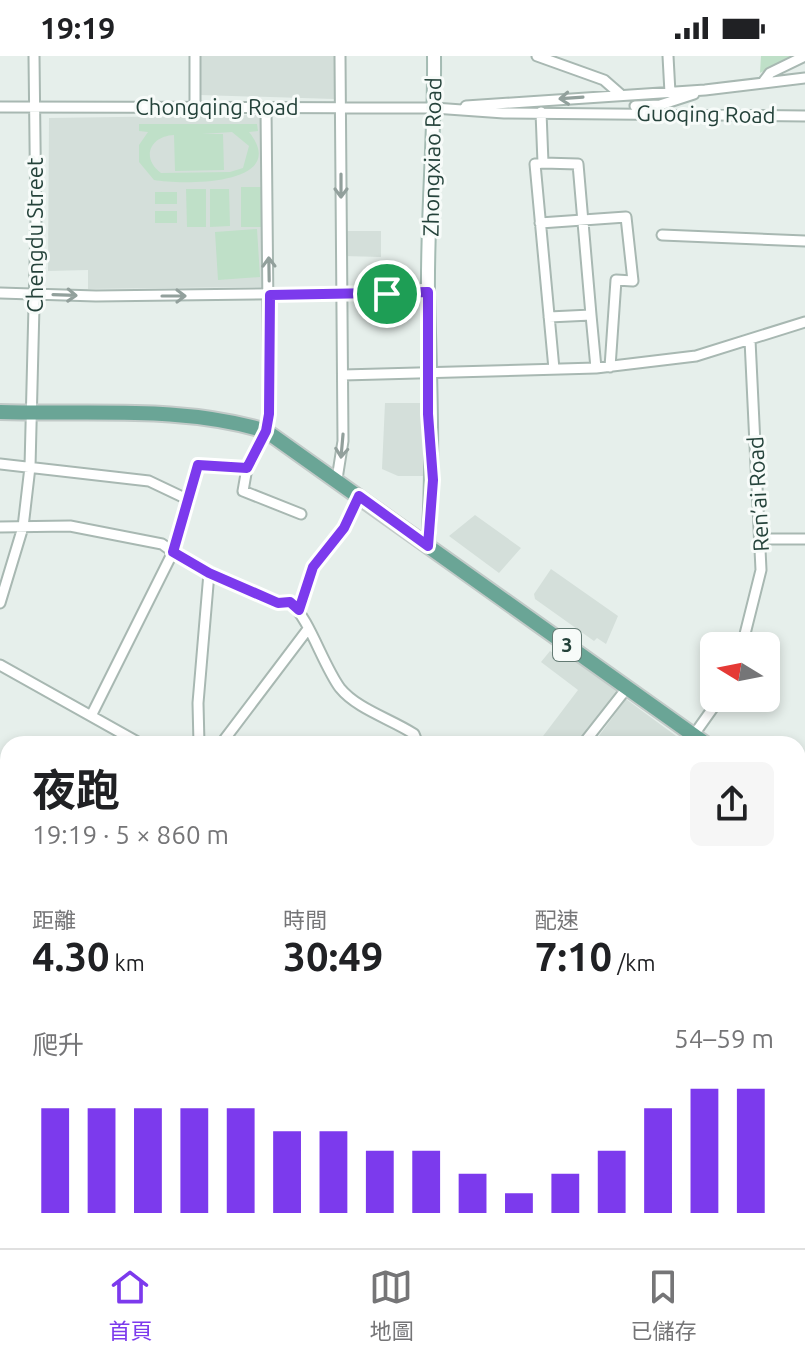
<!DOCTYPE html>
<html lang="zh-TW">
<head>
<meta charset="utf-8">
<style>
  body { margin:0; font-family:Ubuntu,"Noto Sans TC",sans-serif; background:#f6f6f6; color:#202124; height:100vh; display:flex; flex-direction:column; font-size:30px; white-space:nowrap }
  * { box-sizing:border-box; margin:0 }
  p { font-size:26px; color:#757577 }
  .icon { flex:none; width:44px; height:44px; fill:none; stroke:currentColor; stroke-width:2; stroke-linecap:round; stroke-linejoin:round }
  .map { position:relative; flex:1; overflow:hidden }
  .drawer { position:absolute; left:0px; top:680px; width:806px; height:512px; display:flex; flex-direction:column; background:#fff; border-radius:24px 24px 0 0; box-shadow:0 4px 12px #0003 }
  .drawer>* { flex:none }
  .needle { width:52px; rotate:280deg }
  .controls { position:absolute; left:700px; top:576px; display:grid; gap:16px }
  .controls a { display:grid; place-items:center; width:80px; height:80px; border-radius:12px; background:#fff; box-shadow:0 4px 12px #0003; font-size:40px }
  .pin { position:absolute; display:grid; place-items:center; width:68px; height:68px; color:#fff; margin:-34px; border:4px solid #fff; border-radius:50%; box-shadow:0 2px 8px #0007 }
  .round { display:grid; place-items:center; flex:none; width:84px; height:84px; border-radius:12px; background:#f6f6f6 }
  .overview { display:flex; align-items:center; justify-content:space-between; height:136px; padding:0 32px }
  h1 { font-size:44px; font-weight:700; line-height:60px }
  .stats { display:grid; grid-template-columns:repeat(3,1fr); gap:12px; height:136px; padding:8px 32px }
  .stats div { display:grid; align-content:center }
  .stats b { font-size:40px; font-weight:700 }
  .stats small { font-size:22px; font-weight:400 }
  .stats p { font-size:22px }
  .chart { height:224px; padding:16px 32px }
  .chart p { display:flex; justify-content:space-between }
  .chart svg { width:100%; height:144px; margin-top:8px; stroke:#7c3aed; stroke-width:6 }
  .status { display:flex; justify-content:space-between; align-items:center; height:56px; padding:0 40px; background:#fff; direction:ltr }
  .status svg { height:22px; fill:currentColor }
  .dock { display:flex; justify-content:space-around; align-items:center; height:112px; border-top:2px solid #e0e0e0; background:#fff; font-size:22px; color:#757577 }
  .dock a { display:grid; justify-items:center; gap:4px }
  .dock .current { color:#7c3aed }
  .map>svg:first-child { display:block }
</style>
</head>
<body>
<div class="status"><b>19:19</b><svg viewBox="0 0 49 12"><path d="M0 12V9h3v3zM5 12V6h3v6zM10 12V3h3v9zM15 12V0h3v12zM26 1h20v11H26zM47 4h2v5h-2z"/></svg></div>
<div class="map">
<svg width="805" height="1192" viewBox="0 0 805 1192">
  <rect width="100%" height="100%" fill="#e6efeb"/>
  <!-- built -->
  <path fill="#d4dfda" d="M201,0h133v43l-134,-4z
    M262,59l3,172 -177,2v-19l-40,1 1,-153z
    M344,175h37v26l-38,-1z
    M385,347h39l3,73h-29l-16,-7z
    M475,459l46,33 -22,25 -50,-37z
    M551,513l67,47 -12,28 -9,-6 -3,3 -59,-42 -1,-5z
    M560,593l59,41 -41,54h-41l41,-54 -37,-28 9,-11 5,3z
    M626,643l61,45h-94z
    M798,763l7,4v425h-436l-1,-8h430z"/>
  <!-- green -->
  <path fill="#bfe0c8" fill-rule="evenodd" d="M761,0h34l-35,17z
    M139,68h118l1,7 -9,1c43,54 -68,53 -95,48l-15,-18v-17l9,-13 -9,-1zM232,76l17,14 -6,22 -13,4 -69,1c-21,-16 -10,-37 13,-38l1,36 49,-1 -1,-36h-21z
    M241,131h20v40h-20z
    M186,133h20v38h-19z
    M210,133h19l1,37 -20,1z
    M155,136h22v12h-22z
    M155,155h22v12h-22z
    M257,173l3,48 -42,3 -3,-48z
    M798,1042l7,2v110l-7,-8z
    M628,1184h146l7,8h-136z"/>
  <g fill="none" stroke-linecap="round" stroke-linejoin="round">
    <defs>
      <path id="street" d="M537,0l67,24 16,14
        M668,0l2,37
        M764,25l6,-8 35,-17
        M466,50l239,-16 100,-12
        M635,50l25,-1 34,-11
        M0,51l434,1 70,5 301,3
        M195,51v-51
        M541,56l2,51 -8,1 19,205
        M543,107l35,1 13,151 -42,2
        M540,167l86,-6 7,64 -17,-1 -6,87
        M662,179l143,6
        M0,237l96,3 332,-4
        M591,259l5,53
        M343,319l253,-7 100,-12 109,-34
        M0,408l149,17 40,19 -16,52 -11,-8 -92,-18 -70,1
        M247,412l-4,23 58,23
        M337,423l6,-38 -3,-385
        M189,444l9,-35 49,3 19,-37 3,-17 -3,-306
        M761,483h44
        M0,547l23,-76 7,-60 6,-242 -2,-169
        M299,554l14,-43 31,-39 15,-32
        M742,590l19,-76 -11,-230
        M0,609l141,79
        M92,658l81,-162 36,21 69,30 12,-1c19,16 33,63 50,86 17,21 51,31 74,46l4,10
        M693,680l27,-38
        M199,688l-1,-41 11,-130
        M221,688l87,-115
        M583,688l44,-56
        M360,1184l2,8
        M576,1184l17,8
        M595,1184l18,8"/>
      <path id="secondary" d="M428,490c6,-83 2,-167 0,-251 -1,-80 7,-159 6,-239
        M0,933l8,20
        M0,957l8,38
        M291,1184l13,8
        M13,1192l2,-8
        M34,1192l1,-8
        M505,1192l4,-8
        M516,1192l4,-8"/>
      <path id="primary" d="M0,356c89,3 181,-7 266,19l440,313
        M798,746l7,4"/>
    </defs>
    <!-- street casing -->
    <use href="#street" stroke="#a8b8b2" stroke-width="13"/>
    <!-- secondary casing -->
    <use href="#secondary" stroke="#a4bbb3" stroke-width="16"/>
    <!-- primary casing -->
    <use href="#primary" stroke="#c2cac8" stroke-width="18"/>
    <!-- street -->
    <use href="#street" stroke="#fff" stroke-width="9"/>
    <!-- secondary -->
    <use href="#secondary" stroke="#fff" stroke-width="12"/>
    <!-- primary -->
    <use href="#primary" stroke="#6aa596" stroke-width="14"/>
  </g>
  <!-- one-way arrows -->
  <defs><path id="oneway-shaft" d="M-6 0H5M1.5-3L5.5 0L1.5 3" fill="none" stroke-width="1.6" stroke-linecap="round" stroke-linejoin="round" transform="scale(2)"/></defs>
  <g stroke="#92a09c">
    <use href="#oneway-shaft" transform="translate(571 42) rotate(176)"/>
    <use href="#oneway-shaft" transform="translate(341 130) rotate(90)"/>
    <use href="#oneway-shaft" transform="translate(269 213) rotate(-91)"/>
    <use href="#oneway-shaft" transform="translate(65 239) rotate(2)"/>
    <use href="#oneway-shaft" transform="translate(174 240)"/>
    <use href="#oneway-shaft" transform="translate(342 390) rotate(95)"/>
  </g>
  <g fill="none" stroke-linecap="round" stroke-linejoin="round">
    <defs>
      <path id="route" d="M428,236v122l5,66 -5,66 -69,-50 -15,32 -31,39 -14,43 -9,-8 -12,1 -69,-30 -36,-21 25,-87 49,3 19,-37 3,-17 1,-119z"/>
    </defs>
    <!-- route casing -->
    <use href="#route" stroke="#fff" stroke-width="16"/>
    <!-- route -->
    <use href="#route" stroke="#7c3aed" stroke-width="10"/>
  </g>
  <g text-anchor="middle" stroke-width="6" stroke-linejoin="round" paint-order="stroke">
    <!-- shield labels -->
    <rect fill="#f7fbf9" stroke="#637a73" stroke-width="2" x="553" y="573" width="28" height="32" rx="6"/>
    <g font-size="20" font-weight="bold" fill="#24423a">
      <text x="567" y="596">3</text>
    </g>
    <!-- street labels -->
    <g font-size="22" fill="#24423a" stroke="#f7fbf9">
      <text x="217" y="59">Chongqing Road</text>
      <text transform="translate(706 58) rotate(1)" y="8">Guoqing Road</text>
      <text transform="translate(432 101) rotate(-89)" y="8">Zhongxiao Road</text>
      <text transform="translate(35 179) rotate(-90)" y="8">Chengdu Street</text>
      <text transform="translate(758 438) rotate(-93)" y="8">Ren’ai Road</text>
    </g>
  </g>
</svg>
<div class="controls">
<a><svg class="needle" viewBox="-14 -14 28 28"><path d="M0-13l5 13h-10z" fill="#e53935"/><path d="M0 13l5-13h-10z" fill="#757577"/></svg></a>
</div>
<div class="pin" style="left:387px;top:238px;background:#1e9e55"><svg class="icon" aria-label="arrive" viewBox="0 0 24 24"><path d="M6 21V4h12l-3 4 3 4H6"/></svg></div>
<section class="drawer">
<div class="overview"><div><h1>夜跑</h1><p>19:19 · 5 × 860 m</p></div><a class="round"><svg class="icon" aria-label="share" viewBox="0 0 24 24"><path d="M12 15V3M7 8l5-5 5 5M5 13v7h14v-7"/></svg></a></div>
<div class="stats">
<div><p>距離</p><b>4.30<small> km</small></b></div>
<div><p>時間</p><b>30:49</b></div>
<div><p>配速</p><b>7:10<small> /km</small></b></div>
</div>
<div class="chart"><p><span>爬升</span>54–59 m</p>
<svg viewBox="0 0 160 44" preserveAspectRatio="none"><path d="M5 44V12M15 44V12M25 44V12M35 44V12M45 44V12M55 44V19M65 44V19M75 44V25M85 44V25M95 44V32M105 44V38M115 44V32M125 44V25M135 44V12M145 44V6M155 44V6"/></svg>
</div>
</section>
</div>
<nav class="dock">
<a class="current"><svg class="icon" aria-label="home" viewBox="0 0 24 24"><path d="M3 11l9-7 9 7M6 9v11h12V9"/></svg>首頁</a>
<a><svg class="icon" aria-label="map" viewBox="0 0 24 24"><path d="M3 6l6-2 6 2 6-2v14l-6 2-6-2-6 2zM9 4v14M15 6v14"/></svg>地圖</a>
<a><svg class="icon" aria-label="saved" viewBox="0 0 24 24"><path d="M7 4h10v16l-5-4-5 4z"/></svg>已儲存</a>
</nav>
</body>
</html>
